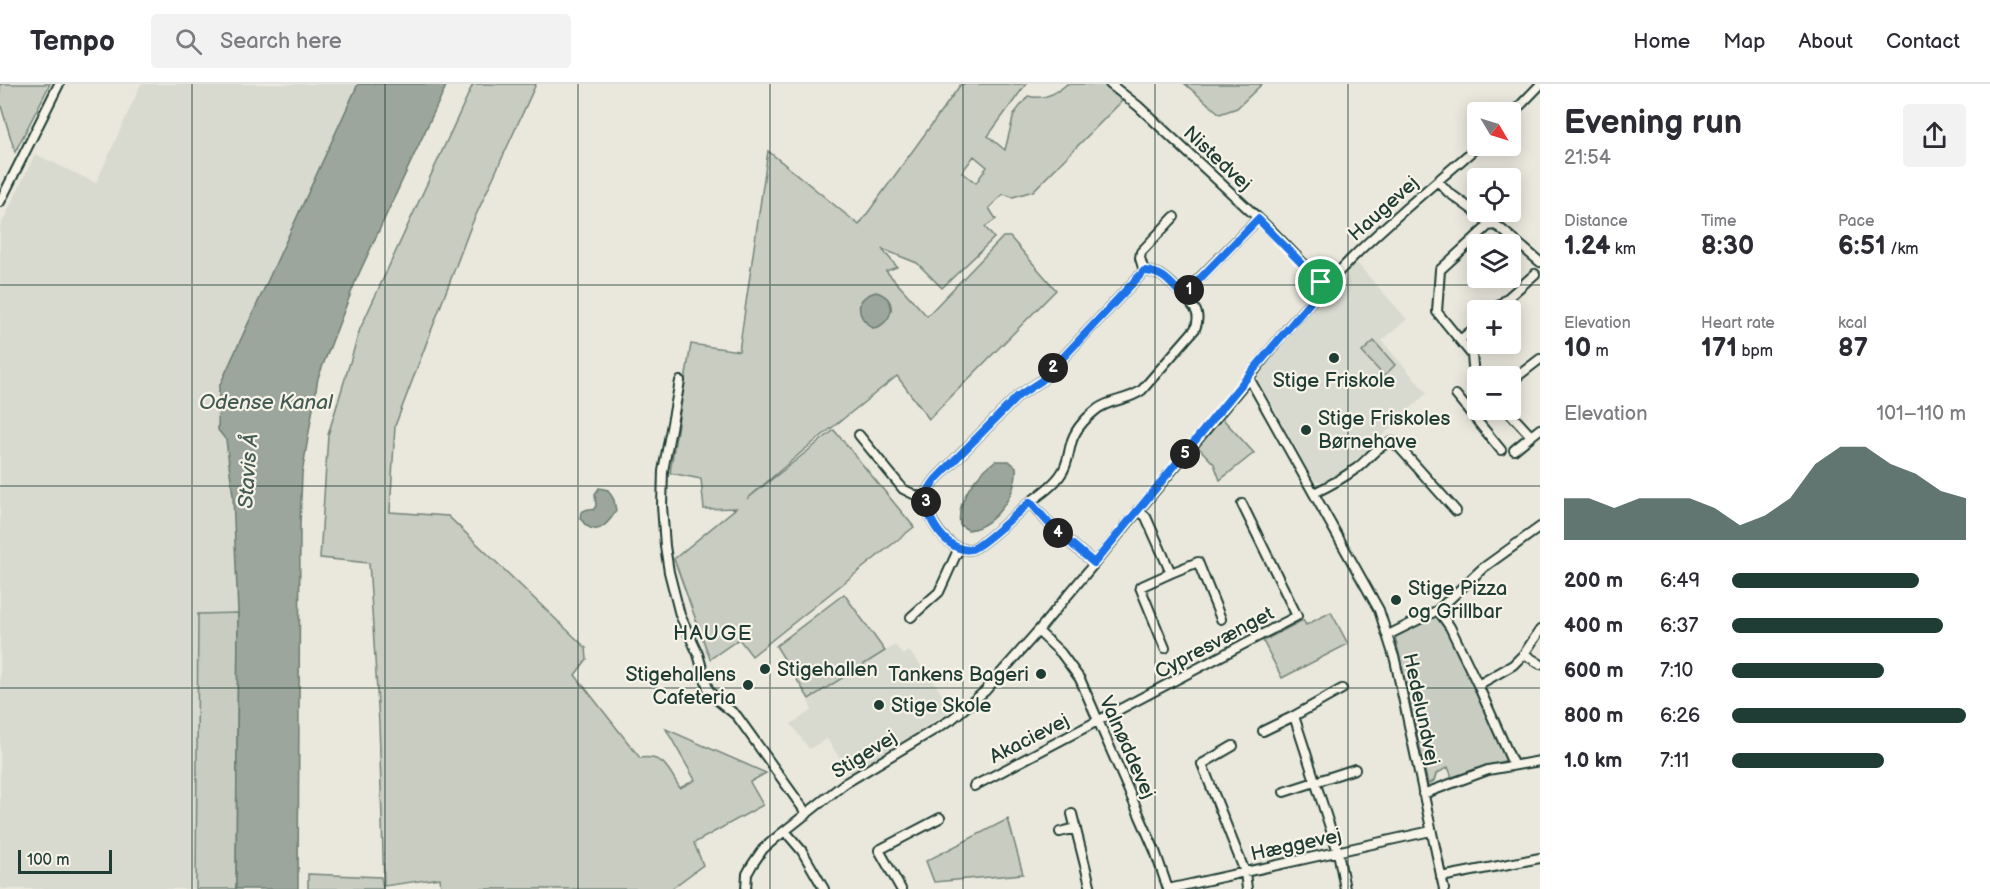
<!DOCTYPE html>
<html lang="en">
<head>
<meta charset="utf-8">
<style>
  body { margin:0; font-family:"Balsamiq Sans",sans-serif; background:#f2f2f3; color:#2b2b33; height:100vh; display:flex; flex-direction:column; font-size:22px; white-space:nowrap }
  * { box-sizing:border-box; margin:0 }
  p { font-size:20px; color:#7c7c81 }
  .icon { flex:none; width:33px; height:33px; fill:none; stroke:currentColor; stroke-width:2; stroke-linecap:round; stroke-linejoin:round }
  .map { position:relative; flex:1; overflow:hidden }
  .sheet { display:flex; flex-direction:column; background:#fff; width:450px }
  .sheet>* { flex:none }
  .needle { width:39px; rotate:128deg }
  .buttons { position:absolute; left:1467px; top:18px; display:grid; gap:12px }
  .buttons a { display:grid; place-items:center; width:54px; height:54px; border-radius:6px; background:#fff; box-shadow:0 3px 15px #0003; font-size:30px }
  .scale { position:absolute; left:18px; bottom:15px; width:94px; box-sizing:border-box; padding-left:6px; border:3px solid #1f3d34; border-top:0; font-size:16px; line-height:21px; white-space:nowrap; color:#1f3d34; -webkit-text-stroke:4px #f7f3e8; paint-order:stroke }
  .pin { position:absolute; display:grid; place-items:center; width:51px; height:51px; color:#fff; margin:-26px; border:3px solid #fff; border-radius:50%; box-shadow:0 2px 6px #0007 }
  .km { position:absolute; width:30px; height:30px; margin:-15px; border-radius:50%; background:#222; color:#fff; font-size:16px; line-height:30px; text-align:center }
  .round { display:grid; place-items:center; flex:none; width:63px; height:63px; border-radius:6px; background:#f2f2f3 }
  .summary { display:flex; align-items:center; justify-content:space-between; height:102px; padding:0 24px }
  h1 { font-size:33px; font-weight:700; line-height:45px }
  .figures { display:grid; grid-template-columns:repeat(3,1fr); gap:9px; height:102px; padding:6px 24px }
  .figures div { display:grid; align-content:center }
  .figures b { font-size:26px; font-weight:700 }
  .figures small { font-size:16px; font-weight:400 }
  .figures p { font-size:16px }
  .chart { height:168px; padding:12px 24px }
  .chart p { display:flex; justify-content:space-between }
  .chart svg { width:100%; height:108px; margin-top:6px; fill:#1f3d34; opacity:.7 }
  ul { padding:0 24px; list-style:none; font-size:20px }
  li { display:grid; grid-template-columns:96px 72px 1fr; align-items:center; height:45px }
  li i { height:15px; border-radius:8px; background:#1f3d34 }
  header { display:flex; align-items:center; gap:36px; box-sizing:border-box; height:84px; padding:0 30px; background:#fff; border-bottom:2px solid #e1e1e2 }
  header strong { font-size:28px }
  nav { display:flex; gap:33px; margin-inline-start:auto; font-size:21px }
  .search { width:420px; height:54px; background:#f2f2f3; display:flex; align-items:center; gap:15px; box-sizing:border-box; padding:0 21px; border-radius:6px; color:#7c7c81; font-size:22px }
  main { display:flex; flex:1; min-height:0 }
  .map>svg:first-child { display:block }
</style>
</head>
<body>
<header>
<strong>Tempo</strong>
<div class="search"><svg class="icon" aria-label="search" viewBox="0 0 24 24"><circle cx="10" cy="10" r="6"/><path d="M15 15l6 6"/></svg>Search here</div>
<nav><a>Home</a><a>Map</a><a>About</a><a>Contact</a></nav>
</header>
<main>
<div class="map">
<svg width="1540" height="805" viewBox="0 0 1540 805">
  <rect width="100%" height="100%" fill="#eae8dd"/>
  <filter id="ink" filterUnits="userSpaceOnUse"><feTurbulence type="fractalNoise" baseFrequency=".0167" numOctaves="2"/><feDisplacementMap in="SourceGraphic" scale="12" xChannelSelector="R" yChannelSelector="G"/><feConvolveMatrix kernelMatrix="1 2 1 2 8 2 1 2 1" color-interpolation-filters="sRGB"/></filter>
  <g filter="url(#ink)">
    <!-- built -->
    <path fill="#d9dacf" d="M141,0h217l-139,303 14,109 5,117 -40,1 -2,275h-196v-662l35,-73 61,29z
      M1356,178l51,57 -25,22 45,52 -68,65 -16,12 -22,12 -7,-1 -56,-101v-5l75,-89z
      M895,561l8,10 6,-4 23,28 20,31 -102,64 -23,-35 -18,10 -18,-25 21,-14 -4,-9z"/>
    <!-- green -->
    <path fill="#c8ccc1" stroke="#74847a" stroke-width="1.5" fill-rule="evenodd" d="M0,0h50l-35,68 -15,-49z
      M473,0h63l-65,142 -76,200 -5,86 58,4 138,132 1,11 -12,16 65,83c25,-3 28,11 40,30l15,-8 -29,-51 100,44 -16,9 13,23 -69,38 9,22 -32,24h-230l-1,-11 -56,8 -5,-163 -10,-160 -49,-5 8,-123 32,-106z
      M961,0h65l-38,52 17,14 9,-36 14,-18c14,4 28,-2 39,-12h37l19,16 -90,91 -20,6 -10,-3 -14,14 7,11 -11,8 9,11 -52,50 -25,-25 -35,-14 15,18 -11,4 41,45 76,-79h7l46,53 -127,129 -32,-43 -93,74 -57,49 87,-69 80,97 -162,129 -13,-17 -29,20 -36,-100 62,-51 -32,1 -3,-30 -31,-6 21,-129 48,7 29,-200 91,74zM974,72l13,11 -11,16 -14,-11z
      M1185,0h77l-25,24 -17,6z
      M1374,257l21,24 -11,11 -22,-24z
      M1222,334l32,35 -34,27 -6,-16 -16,-17z
      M844,510l41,57 -76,48 -33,-53z
      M1331,528l17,32 -66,34 -19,-37 40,-21 3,5z
      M238,529l-2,276h-40l2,-275z
      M1433,531l6,1 9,12 28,58 31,74 -55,17 -4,-10 -12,7 -2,7 -6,3 -33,-148z
      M1008,735l15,55 -89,8 -8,-21z
      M308,790l73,3 2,12h-75z"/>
    <!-- water -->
    <path fill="#9ca69c" stroke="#6a7c72" stroke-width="1.5" d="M358,0h89l-91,196 -38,98 -16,96 -2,51 -2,364h-62l2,-276 -5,-117 -7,-56 -8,-10 1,-43z
      M876,208c4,1 9,4 12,7 9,12 -3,28 -15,29 -17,-11 -20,-30 3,-36z
      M995,377h14l7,6c3,25 -22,60 -48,63l-8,-5c-4,-25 16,-50 35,-64z
      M599,404l9,2 6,10 2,11c-10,16 -22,28 -36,7l1,-6 7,-3 5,1 3,-4 -1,-12z"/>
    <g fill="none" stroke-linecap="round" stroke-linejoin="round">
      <defs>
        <path id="minor" d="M1110,0l28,22 135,126 52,54
          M1510,32l30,-31
          M1438,97l10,11 37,27 3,7
          M0,118l59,-118
          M1488,142l7,-1 5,3 40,34
          M1144,187l-4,-13 1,-6 33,-35
          M1494,226l41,-36
          M1460,256l18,-15
          M1249,294l130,232 16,50 49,229
          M1478,296l-4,-4 -2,-21 -35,-43 3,-42 48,-44
          M680,297l-17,90 -1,35 3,40 4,26 11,43 18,39 10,35 7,9 22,18 70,98
          M1510,298l30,-23
          M1456,311l45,55
          M1507,326l24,26 9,-7
          M1476,335l13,-9
          M859,351l44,54 14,7 10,1
          M1514,366l17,-14
          M1314,409c15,-7 29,-15 43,-25 11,-8 21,-24 35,-26l7,5 57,64
          M1030,418c-12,10 -46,43 -58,47 -22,6 -50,-33 -45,-54 1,-6 5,-11 9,-16l82,-83 23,-15 103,-110c20,1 26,12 39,24
          M1138,426l8,7 25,56 -31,14 25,61
          M1094,479l-41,-35 -23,-26c11,-8 24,-17 31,-28 7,-9 7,-20 10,-30 3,-13 15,-26 25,-34 13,-11 32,-9 46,-20l53,-61c7,-16 -1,-22 -12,-34l75,-76
          M1171,489l27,-11 23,57
          M1438,526l12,17 28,58 35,-20 11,-11 16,-24
          M911,533l28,-25 20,-44
          M1038,547l23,22 19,26 75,172 13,38
          M1388,551l50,-25 45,-42 57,-41
          M1524,570l16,10
          M1478,601l35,79
          M1294,632l48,-27
          M1263,647l31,-15 44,136 7,37
          M1233,662l-31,18 43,108 2,17
          M974,702l323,-170 -55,-112
          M1284,708l71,-23
          M1423,710l65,-24 52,-9
          M1072,730l19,75
          M785,747l17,20 22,38
          M1060,748l16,-4
          M1441,793l99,-19
          M746,805l1,-15 5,-9 11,-16 14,-12 67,-53 108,-65 33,-28 53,-60 211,-253c31,-42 65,-82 102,-119 40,-40 85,-76 127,-113
          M901,805l-22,-39 61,-32
          M1168,805l263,-58"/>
      </defs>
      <!-- minor casing -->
      <use href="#minor" stroke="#1f3d34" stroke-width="12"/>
      <!-- minor -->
      <use href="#minor" stroke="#f7f3e8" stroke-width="8"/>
    </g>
  </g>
  <g fill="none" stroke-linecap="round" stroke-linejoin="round" filter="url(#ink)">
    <defs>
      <path id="route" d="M1258,135l66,67c-78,91 -153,185 -230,277l-41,-35 -23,-26c-12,10 -46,43 -58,47 -23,6 -50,-33 -45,-54 1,-6 5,-11 9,-16l82,-83 23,-15 103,-110c20,1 26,12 39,25z"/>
    </defs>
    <!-- route casing -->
    <use href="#route" stroke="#fff" stroke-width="12"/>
    <!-- route -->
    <use href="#route" stroke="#1a73e8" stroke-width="8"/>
  </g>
  <!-- grid -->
  <path fill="none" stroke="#1f3d34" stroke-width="1.5" stroke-opacity="0.55" d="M192,0v805M385,0v805M578,0v805M770,0v805M963,0v805M1155,0v805M1348,0v805M0,201h1540M0,402h1540M0,604h1540"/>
  <!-- markers -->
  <g fill="#1f3d34" stroke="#f7f3e8" stroke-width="2">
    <circle cx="1334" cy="274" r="6"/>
    <circle cx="1306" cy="346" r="6"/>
    <circle cx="1396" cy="516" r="6"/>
    <circle cx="765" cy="585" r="6"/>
    <circle cx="1041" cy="590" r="6"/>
    <circle cx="748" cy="601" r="6"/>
    <circle cx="879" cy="621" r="6"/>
  </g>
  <g text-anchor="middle" stroke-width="4.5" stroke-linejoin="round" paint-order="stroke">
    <!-- street labels -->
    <g font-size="20" fill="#1f3d34" stroke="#f7f3e8">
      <text transform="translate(1218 74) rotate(43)" y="7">Nistedvej</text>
      <text transform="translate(1383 124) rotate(-42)" y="7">Haugevej</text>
      <text transform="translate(1214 558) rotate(-28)" y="7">Cypresvænget</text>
      <text transform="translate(1422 625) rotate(78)" y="7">Hedelundvej</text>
      <text transform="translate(1029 654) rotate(-27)" y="7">Akacievej</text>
      <text transform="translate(1128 663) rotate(66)" y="7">Valnøddevej</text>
      <text transform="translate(864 670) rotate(-32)" y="7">Stigevej</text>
      <text transform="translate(1296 760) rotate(-12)" y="7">Hæggevej</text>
    </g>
    <!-- poi labels -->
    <g font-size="20" fill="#1f3d34" stroke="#f7f3e8" text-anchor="start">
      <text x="1334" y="303" text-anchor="middle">Stige Friskole</text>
      <text x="1318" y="341">Stige Friskoles<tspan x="1318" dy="23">Børnehave</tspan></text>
      <text x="1408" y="511">Stige Pizza<tspan x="1408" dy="23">og Grillbar</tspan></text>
      <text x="777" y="592">Stigehallen</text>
      <text x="736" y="597" text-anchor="end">Stigehallens<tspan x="736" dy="23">Cafeteria</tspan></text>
      <text x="1029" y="597" text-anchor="end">Tankens Bageri</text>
      <text x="891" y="628">Stige Skole</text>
    </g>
    <!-- water labels -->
    <g font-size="21" font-style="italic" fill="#445c53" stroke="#f7f3e8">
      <text x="266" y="325">Odense Kanal</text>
      <text transform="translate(248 387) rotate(-86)" y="7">Stavis Å</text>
    </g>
    <!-- neighbourhood labels -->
    <g font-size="21" letter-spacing="1.5" fill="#1f3d34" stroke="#f7f3e8">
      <text x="713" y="556">HAUGE</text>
    </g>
  </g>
</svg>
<div class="buttons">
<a><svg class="needle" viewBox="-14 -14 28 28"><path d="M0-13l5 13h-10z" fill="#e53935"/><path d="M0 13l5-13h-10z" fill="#7c7c81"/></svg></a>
<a><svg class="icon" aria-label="locate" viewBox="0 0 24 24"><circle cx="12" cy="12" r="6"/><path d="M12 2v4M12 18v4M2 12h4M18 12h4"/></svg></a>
<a><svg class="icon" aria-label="layers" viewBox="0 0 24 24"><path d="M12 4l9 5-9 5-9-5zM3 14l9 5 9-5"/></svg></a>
<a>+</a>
<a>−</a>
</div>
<div class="scale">100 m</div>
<div class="pin" style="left:1321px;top:198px;background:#1e9e55"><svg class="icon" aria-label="arrive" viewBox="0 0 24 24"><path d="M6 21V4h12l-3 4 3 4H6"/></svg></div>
<b class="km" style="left:1189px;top:206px">1</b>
<b class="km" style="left:1053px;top:284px">2</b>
<b class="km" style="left:926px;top:418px">3</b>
<b class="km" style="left:1058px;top:449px">4</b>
<b class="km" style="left:1185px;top:370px">5</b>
</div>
<section class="sheet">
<div class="summary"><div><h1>Evening run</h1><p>21:54</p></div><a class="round"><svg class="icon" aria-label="share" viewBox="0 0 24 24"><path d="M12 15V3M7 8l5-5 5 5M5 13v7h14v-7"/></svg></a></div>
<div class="figures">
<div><p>Distance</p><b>1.24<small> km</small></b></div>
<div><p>Time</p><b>8:30</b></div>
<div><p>Pace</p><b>6:51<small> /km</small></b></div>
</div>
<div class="figures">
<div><p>Elevation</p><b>10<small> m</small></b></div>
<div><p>Heart rate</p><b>171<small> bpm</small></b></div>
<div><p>kcal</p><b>87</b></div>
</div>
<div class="chart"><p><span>Elevation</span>101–110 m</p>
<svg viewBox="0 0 160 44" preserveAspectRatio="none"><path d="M0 44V27L10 27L20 31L30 27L40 27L50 27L60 31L70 38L80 34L90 27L100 13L110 6L120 6L130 13L140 17L150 24L160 27V44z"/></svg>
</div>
<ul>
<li><b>200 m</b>6:49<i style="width:80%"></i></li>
<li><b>400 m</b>6:37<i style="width:90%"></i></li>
<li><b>600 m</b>7:10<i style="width:65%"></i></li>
<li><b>800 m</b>6:26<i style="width:100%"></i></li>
<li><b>1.0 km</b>7:11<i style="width:65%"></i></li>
</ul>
</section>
</main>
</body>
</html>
